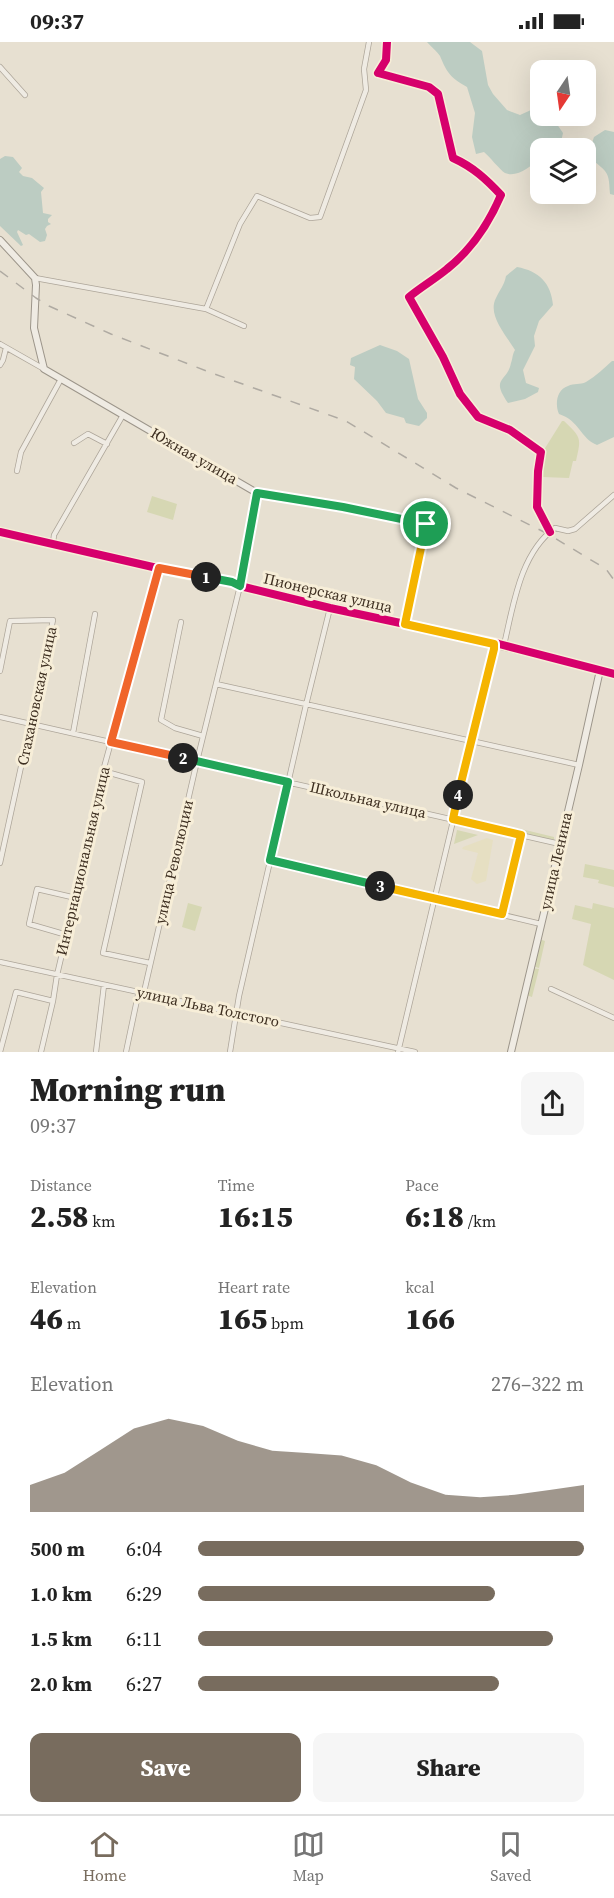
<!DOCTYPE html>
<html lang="en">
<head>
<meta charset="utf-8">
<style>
  body { margin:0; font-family:"Source Serif 4",serif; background:#f6f6f6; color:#222; height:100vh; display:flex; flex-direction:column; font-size:22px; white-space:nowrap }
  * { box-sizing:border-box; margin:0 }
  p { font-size:20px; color:#767676 }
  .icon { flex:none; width:33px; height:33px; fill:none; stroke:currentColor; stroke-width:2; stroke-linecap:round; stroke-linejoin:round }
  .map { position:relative; height:1010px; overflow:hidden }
  .sheet { display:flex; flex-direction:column; background:#fff; flex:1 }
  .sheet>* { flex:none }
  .needle { width:39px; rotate:193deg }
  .controls { position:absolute; left:530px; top:18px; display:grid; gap:12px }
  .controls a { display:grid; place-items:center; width:66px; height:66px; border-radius:12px; background:#fff; box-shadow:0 6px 24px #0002; font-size:30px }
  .pin { position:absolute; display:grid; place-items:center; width:51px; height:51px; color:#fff; margin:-26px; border:3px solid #fff; border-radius:50%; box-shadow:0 2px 6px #0007 }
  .km { position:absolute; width:30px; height:30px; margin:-15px; border-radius:50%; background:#222; color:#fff; font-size:16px; line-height:30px; text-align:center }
  .round { display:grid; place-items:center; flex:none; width:63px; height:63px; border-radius:12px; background:#f6f6f6 }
  .overview { display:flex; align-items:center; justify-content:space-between; height:102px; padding:0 30px }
  h1 { font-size:33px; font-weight:800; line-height:45px }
  .stats { display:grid; grid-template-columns:repeat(3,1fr); gap:9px; height:102px; padding:6px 30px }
  .stats div { display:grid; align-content:center }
  .stats b { font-size:30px; font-weight:800 }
  .stats small { font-size:16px; font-weight:400 }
  .stats p { font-size:16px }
  .chart { height:168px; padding:12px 30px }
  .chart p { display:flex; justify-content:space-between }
  .chart svg { width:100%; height:108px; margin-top:6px; fill:#786c5e; opacity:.7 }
  .cta { display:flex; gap:12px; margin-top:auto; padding:12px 30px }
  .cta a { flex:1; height:69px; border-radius:12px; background:#786c5e; color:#fff; font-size:24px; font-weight:800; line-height:69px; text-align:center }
  .cta a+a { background:#f6f6f6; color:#222 }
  ul { padding:0 30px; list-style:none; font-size:20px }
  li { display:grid; grid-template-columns:96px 72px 1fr; align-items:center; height:45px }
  li i { height:15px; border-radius:8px; background:#786c5e }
  .status { display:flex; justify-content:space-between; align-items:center; height:42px; padding:0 30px; background:#fff; direction:ltr }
  .status svg { height:16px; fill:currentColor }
  .dock { display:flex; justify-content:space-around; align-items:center; height:84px; border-top:2px solid #e0e0e0; background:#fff; font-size:16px; color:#767676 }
  .dock a { display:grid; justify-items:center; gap:3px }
  .dock .on { color:#786c5e }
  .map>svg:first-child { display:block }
</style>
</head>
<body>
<div class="status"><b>09:37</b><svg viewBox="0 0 49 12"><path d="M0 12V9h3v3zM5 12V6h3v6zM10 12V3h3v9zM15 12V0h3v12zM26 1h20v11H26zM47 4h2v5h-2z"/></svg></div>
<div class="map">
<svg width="614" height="1010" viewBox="0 0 614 1010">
  <rect width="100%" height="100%" fill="#e7e0d1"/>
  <!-- farmland -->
  <path fill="#e6dfc2" d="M487,796l6,2 -7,41 -9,3 -6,-5 7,-26 -16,-4 1,-2z"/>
  <!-- green -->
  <path fill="#d6d7b3" d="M562,379h2c18,17 17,17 12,40h-3l-4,17 -27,-1v-24z
    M152,454l25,8 -4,16 -26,-8z
    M517,786l37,9v5l-39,-9z
    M457,788l21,5 -24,9z
    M585,822l29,6v17l-16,-4 1,-3 -16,-3z
    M188,861l14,4 -7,24 -13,-4z
    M593,861l21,5v72l-31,-15 8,-41 -19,-5 3,-14 17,4z
    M539,897l6,2 -6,27 -7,-2z
    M532,926l7,1 -7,28 -6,-2z"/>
  <!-- water -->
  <path fill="#bcccc2" d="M427,0h43l12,9 6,34 5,9 14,16 13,5 11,-5 9,2v4c12,0 17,8 23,17l-3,13 -4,2h-16v11c-9,7 -23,19 -35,14 -5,-3 -16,-17 -21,-21l-8,2 -4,-17 3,-24 -8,-26c-16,-9 -20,-14 -27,-31 -3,-5 -9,-9 -13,-14z
    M605,88l9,2v63l-4,-1c-1,-8 0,-17 -5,-23 -7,-8 -12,-8 -16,-19l5,-15z
    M5,114l8,1 9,11 -3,4 4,4 9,2 12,10 -3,4 2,21 9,2 -4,4v3l3,2 -4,2 -2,3 2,6 -2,6 -5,1 -11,-8 -3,1 -8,-5 -1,2 6,13 -2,1 -21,-20v-67z
    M517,225c22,4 34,16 36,38l-14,16 -5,15 1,10 -12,24 3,13 13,5 -1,4 -13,7 -17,4c-18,-26 -1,-20 3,-40 2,-5 1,-8 4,-13 -9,-15 -28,-35 -19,-52 4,-9 8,-12 10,-22z
    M380,303l17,6 12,8 9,40 9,14v5l-8,8 -13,-3 -2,-5 -18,-5 -9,-12 -23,-22 1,-12 -5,-2 1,-7z
    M612,319h2v76l-17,8c-17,-7 -17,-24 -38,-31 -4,-9 -3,-24 9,-28 6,-3 12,-1 18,-4 10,-6 18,-14 26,-21z"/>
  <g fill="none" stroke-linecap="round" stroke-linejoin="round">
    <defs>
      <path id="street" d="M387,0l-1,18 -8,13 51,14 9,7 15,64c20,9 33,21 48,37 -12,28 -30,55 -54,74 -12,10 -26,18 -38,28l34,60 17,37 18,23 32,13 31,22 -3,19 -1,36 13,25
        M0,25l25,28
        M35,236l171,31 34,-85 17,-28 53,22 10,-1 46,-127 -2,-21 5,-27
        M206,267l38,17
        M0,302l44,25
        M0,323l3,-5 3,-12
        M74,401l14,-9 19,10
        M17,429l4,-19 40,-73
        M257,451l86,14 83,17
        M0,490l179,41 53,9 8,4 -43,175 -53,231 -6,3 -12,57
        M53,501l1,-8 69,-120
        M181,580l-20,98 14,8 28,8
        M405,582l23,-108
        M504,603c9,-38 16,-92 51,-117l13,3 7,-2 39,-34
        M600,628l14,4
        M0,629l10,-50 43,-1 -53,243
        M216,642l363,81
        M0,675l560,127
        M73,691l22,-119
        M103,729l39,11 -39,171 47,10
        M270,818l271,64
        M502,872l19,-79
        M67,893l-38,-11 8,-35 39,9
        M0,920l415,90
        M551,947l63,29
        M0,1010l16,-60 37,9
        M41,1010l12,-51 4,-26 42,-179 4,-25 56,-203
        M96,1010l8,-67
        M230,1010l9,-56 67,-291 24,-97
        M398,1010l96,-403v-5"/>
      <path id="secondary" d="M0,198l35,38 1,7 -2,43 10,41 213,124 -17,93c120,30 241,53 360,84l-21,95 -68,287"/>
    </defs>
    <!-- street casing -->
    <use href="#street" stroke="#ada599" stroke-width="6"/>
    <!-- secondary casing -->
    <use href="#secondary" stroke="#9c958a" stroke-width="8"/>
    <!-- street -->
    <use href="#street" stroke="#efebe3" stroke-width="4.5"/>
    <!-- secondary -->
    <use href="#secondary" stroke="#efebe3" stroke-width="6"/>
    <!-- rail -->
    <path stroke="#afaaa2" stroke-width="1.5" stroke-dasharray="10 10" stroke-linecap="butt" d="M0,229l36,27 13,8 62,28 98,38 137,49 110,67 92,46 58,35 8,11"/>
    <defs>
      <path id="cycleway" d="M387,0l-1,18 -8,13 51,14 9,7 15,64c20,9 33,21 48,37 -12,28 -30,55 -54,74 -12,10 -26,18 -38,28l34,60 17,37 18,23 32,13 31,22 -3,19 -1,36 13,25
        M0,490l179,41 53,9 8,4 90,22 169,36 115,30"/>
    </defs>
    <!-- cycleway casing -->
    <use href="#cycleway" stroke="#f7eed8" stroke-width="11"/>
    <!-- cycleway -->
    <use href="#cycleway" stroke="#d6006c" stroke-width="8"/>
  </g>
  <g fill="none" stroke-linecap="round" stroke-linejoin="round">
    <defs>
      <path id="split-1" d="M206,535l26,5 8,4 17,-93 86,14 83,17"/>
      <path id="split-2" d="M183,716l-72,-16 48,-174 47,9"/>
      <path id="split-3" d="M183,716l105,24 -18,78 110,26"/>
      <path id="split-4" d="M380,844l122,28 19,-79 -68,-16 5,-24"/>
      <path id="split-5" d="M426,482l-21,100 89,20v5l-36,146"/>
    </defs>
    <!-- split-1 casing -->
    <use href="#split-1" stroke="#fff" stroke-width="12"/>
    <!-- split-2 casing -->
    <use href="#split-2" stroke="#fff" stroke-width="12"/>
    <!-- split-3 casing -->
    <use href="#split-3" stroke="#fff" stroke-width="12"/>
    <!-- split-4 casing -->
    <use href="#split-4" stroke="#fff" stroke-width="12"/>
    <!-- split-5 casing -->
    <use href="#split-5" stroke="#fff" stroke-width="12"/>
    <!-- split-1 -->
    <use href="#split-1" stroke="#22a559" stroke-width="8"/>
    <!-- split-2 -->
    <use href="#split-2" stroke="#f0652b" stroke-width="8"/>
    <!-- split-3 -->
    <use href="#split-3" stroke="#22a559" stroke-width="8"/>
    <!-- split-4 -->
    <use href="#split-4" stroke="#f5b400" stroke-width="8"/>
    <!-- split-5 -->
    <use href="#split-5" stroke="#f5b400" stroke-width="8"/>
  </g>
  <g text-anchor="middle" stroke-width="6" stroke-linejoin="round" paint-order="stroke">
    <!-- street labels -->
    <g font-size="15" fill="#3d2e20" stroke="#f7eed8">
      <text transform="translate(194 414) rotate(30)" y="5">Южная улица</text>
      <text transform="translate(328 551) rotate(13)" y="5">Пионерская улица</text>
      <text transform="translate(37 654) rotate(-78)" y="5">Стахановская улица</text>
      <text transform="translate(368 758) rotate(13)" y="5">Школьная улица</text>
      <text transform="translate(83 819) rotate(-77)" y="5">Интернациональная улица</text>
      <text transform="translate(556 819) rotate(-77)" y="5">улица Ленина</text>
      <text transform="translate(174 820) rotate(-77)" y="5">улица Революции</text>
      <text transform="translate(208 965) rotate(12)" y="5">улица Льва Толстого</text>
    </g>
  </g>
</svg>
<div class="controls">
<a><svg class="needle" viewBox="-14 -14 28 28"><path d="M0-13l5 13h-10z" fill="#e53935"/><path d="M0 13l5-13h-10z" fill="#767676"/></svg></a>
<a><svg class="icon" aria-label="layers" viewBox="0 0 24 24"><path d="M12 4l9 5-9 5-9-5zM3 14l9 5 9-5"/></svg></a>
</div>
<div class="pin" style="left:426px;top:482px;background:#1e9e55"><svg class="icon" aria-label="arrive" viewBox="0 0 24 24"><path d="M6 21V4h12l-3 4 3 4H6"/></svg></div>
<b class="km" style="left:206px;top:535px">1</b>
<b class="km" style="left:183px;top:716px">2</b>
<b class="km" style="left:380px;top:844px">3</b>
<b class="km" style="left:458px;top:753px">4</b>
</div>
<section class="sheet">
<div class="overview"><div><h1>Morning run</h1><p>09:37</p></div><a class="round"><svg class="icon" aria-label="share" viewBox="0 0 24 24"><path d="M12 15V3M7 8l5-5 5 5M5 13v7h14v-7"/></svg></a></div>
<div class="stats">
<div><p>Distance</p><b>2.58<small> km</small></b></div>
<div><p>Time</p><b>16:15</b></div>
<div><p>Pace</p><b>6:18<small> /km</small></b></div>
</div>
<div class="stats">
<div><p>Elevation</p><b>46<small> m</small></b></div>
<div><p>Heart rate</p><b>165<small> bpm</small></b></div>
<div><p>kcal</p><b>166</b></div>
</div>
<div class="chart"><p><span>Elevation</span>276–322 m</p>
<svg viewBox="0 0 160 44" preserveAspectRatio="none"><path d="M0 44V33L10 28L20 19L30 10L40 6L50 9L60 15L70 19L80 20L90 21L100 25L110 32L120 37L130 38L140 37L150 35L160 33V44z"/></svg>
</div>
<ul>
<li><b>500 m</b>6:04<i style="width:100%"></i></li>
<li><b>1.0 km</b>6:29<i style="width:77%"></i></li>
<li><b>1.5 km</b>6:11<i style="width:92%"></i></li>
<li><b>2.0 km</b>6:27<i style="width:78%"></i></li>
</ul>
<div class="cta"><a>Save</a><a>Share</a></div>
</section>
<nav class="dock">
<a class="on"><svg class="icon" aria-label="home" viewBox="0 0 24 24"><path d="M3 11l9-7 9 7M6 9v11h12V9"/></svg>Home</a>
<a><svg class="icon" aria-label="map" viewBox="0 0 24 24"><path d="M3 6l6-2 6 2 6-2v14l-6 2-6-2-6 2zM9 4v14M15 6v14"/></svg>Map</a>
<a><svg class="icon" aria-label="saved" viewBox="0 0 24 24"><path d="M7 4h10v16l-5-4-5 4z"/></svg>Saved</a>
</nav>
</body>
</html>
